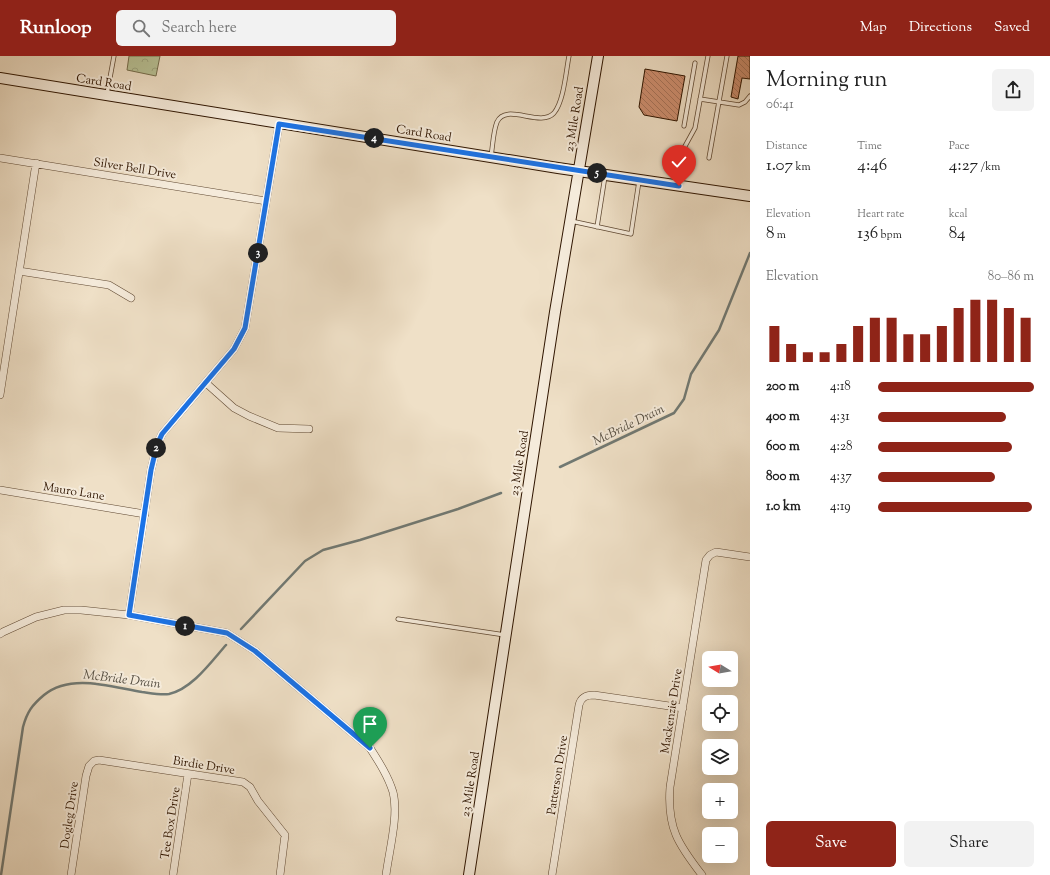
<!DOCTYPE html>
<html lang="en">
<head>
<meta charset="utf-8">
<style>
  body { margin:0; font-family:"Sorts Mill Goudy",serif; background:#f2f2f2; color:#222; height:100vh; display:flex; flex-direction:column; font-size:15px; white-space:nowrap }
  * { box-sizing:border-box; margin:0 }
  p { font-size:13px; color:#767676 }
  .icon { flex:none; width:22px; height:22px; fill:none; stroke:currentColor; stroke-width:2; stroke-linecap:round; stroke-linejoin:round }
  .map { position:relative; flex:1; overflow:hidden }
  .side { display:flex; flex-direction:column; background:#fff; width:300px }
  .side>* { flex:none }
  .needle { width:26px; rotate:281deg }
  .tools { position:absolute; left:702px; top:595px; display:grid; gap:8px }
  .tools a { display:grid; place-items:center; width:36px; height:36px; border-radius:6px; background:#fff; box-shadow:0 4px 16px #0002; font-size:20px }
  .pin { position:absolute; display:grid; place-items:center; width:34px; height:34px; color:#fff; margin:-41px -17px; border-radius:50% 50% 50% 0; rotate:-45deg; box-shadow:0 0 4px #0007 }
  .pin .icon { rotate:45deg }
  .km { position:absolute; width:20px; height:20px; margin:-10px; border-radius:50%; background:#222; color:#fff; font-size:11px; line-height:20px; text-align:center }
  .round { display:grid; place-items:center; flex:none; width:42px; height:42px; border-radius:6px; background:#f2f2f2 }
  .summary { display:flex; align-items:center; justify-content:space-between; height:68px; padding:0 16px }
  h1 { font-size:22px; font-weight:600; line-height:30px }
  .stats { display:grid; grid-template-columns:repeat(3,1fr); gap:6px; height:68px; padding:4px 16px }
  .stats div { display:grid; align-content:center }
  .stats b { font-size:17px; font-weight:600 }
  .stats small { font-size:11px; font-weight:400 }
  .stats p { font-size:11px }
  .chart { height:112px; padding:8px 16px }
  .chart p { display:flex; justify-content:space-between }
  .chart svg { width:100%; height:72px; margin-top:4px; stroke:#8f2418; stroke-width:6 }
  .cta { display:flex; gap:8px; margin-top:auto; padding:8px 16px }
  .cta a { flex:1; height:46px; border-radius:6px; background:#8f2418; color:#fff; font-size:16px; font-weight:600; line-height:46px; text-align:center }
  .cta a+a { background:#f2f2f2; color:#222 }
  ul { padding:0 16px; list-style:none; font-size:13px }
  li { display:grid; grid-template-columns:64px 48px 1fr; align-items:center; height:30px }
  li i { height:10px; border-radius:5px; background:#8f2418 }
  header { display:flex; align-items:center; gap:24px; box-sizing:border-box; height:56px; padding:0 20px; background:#8f2418; color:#fff }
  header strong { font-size:19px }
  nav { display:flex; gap:22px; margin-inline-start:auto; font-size:14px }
  .search { width:280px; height:36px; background:#f2f2f2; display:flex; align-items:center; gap:10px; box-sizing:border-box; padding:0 14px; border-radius:6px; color:#767676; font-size:15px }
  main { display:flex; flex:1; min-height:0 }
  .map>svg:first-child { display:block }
</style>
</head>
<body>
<header>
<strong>Runloop</strong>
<div class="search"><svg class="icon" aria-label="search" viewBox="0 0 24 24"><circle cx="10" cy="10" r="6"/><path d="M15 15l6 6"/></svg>Search here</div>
<nav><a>Map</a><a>Directions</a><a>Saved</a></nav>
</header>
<main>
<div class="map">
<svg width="750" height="819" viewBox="0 0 750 819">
  <defs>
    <pattern id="forest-crowns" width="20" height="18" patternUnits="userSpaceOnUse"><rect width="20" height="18" fill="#b8c296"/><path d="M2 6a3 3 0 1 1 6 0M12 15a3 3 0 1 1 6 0" fill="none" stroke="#9ea680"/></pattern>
    <pattern id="building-back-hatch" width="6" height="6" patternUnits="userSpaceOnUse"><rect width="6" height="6" fill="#cd8f70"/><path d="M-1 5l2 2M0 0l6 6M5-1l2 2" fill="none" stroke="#a7745a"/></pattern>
  </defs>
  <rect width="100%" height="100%" fill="#efe0c7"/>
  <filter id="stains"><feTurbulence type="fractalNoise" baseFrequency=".005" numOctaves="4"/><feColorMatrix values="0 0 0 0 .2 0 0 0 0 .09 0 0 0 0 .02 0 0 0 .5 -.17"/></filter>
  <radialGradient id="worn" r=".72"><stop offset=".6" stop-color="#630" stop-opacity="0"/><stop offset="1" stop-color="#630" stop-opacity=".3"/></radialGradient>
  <!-- forest -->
  <path fill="url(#forest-crowns)" stroke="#746c4b" d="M129,0h31l-4,20 -29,-6z"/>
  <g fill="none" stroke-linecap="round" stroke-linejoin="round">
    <!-- stream -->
    <path stroke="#717973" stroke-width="2.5" d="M560,411l114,-54 10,-14 7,-25 28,-44 31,-77
      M241,573l64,-68 18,-11 37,-10 98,-31 43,-16
      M1,819l22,-148c4,-15 9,-22 21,-32 27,-22 67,-8 98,-3 8,1 18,3 27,2 23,-5 42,-32 57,-49"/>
  </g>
  <!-- building -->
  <path fill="url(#building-back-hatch)" stroke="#2f1500" d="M738,0h12v23l-8,-1 -4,21 -7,-2z
    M645,13l40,7 -8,45 -33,-6 -5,-8z"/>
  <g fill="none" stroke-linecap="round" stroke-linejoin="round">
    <defs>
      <path id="lane" d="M107,38l7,-38
        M700,43l39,6 6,-3 5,-6
        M684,70l11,-63
        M491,100c2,-11 2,-24 6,-34 9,-20 43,6 57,-9 10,-12 12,-42 15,-57
        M709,102l18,-102
        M679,128l5,-36 11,-20 13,-72
        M571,165l60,13 8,-53
        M597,171l8,-51
        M398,563l107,16"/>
      <path id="street" d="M0,102l266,43
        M19,215l90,14 22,13
        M206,327l28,25 15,8 29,12 31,1
        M0,339l36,-232
        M0,434l145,24
        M129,559l22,-145 6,-25 5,-11 72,-85 11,-21 34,-204
        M0,578l3,-2 33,-15 28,-7h17l48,5 98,18 28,18 115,97c9,14 18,28 23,44 6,23 -4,59 -7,83
        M71,819l15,-99 3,-10 5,-5 5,-1 144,22 7,5 8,14 27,34 -5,40
        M173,819l15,-101
        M552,819l27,-170c2,-8 7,-10 15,-10l89,13
        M702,819c-24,-31 -35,-47 -32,-88l36,-227 4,-5 6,-3 34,5"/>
      <path id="secondary" d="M0,22l558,90 192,28
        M469,819l86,-563 43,-256"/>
    </defs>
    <!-- lane casing -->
    <use href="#lane" stroke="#5f4832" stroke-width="5"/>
    <!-- street casing -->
    <use href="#street" stroke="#5f4832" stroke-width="8"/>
    <!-- secondary casing -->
    <use href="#secondary" stroke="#2f1500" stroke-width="12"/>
    <!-- lane -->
    <use href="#lane" stroke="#f5ebdb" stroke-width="3.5"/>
    <!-- street -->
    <use href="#street" stroke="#f5ebdb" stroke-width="7"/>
    <!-- secondary -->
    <use href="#secondary" stroke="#f5ebdb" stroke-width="10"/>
  </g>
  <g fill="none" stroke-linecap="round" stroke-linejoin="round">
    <defs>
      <path id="route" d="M370,692l-115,-97 -28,-18 -98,-18 22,-145 6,-25 5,-11 72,-85 11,-21 34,-204 400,62"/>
    </defs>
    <!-- route casing -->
    <use href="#route" stroke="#fff" stroke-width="8"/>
    <!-- route -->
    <use href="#route" stroke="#1a73e8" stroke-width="5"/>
  </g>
  <g text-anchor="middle" stroke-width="4" stroke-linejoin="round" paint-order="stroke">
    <!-- street labels -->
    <g font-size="12" fill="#2f1500" stroke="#f5ebdb">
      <text transform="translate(104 26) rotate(9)" y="4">Card Road</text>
      <text transform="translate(574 63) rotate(-81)" y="4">23 Mile Road</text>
      <text transform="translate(424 77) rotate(9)" y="4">Card Road</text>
      <text transform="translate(135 112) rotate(9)" y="4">Silver Bell Drive</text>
      <text transform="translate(519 407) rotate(-81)" y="4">23 Mile Road</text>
      <text transform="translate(74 435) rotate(9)" y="4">Mauro Lane</text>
      <text transform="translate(671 655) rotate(-81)" y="4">Mackenzie Drive</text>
      <text transform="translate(204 709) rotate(9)" y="4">Birdie Drive</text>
      <text transform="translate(557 719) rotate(-81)" y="4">Patterson Drive</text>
      <text transform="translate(470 728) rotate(-81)" y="4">23 Mile Road</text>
      <text transform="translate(69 759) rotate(-82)" y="4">Dogleg Drive</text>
      <text transform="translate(170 767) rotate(-81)" y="4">Tee Box Drive</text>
    </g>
    <!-- water labels -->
    <g font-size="13" font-style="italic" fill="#564f43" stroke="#f5ebdb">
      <text transform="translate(628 368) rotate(-26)" y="5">McBride Drain</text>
      <text transform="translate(122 622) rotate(7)" y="5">McBride Drain</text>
    </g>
  </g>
  <rect width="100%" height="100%" filter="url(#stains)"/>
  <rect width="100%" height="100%" fill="url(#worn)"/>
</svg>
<div class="tools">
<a><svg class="needle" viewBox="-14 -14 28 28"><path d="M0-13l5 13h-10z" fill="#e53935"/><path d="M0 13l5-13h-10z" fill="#767676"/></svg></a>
<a><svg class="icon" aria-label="locate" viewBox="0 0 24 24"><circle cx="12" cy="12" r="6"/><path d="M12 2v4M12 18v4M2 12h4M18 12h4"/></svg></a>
<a><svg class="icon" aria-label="layers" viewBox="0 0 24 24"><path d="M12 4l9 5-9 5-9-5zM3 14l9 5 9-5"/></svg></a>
<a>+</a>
<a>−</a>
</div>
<div class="pin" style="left:370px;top:692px;background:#1e9e55"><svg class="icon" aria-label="arrive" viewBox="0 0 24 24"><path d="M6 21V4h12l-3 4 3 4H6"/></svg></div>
<div class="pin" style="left:679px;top:130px;background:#d93025"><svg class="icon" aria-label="check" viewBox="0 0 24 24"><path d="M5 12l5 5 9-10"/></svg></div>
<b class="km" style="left:185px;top:570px">1</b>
<b class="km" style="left:156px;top:392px">2</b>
<b class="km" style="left:258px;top:197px">3</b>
<b class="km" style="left:374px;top:82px">4</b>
<b class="km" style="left:597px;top:117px">5</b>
</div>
<section class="side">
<div class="summary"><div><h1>Morning run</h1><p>06:41</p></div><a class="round"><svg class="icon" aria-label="share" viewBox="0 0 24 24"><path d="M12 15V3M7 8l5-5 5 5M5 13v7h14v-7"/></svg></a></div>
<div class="stats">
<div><p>Distance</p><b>1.07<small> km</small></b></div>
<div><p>Time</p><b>4:46</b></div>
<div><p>Pace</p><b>4:27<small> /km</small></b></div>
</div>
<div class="stats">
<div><p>Elevation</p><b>8<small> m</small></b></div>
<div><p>Heart rate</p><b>136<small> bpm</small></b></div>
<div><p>kcal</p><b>84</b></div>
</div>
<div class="chart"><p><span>Elevation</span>80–86 m</p>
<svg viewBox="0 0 160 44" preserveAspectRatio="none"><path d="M5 44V22M15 44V33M25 44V38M35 44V38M45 44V33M55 44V22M65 44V17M75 44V17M85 44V27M95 44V27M105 44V22M115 44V11M125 44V6M135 44V6M145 44V11M155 44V17"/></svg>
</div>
<ul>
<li><b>200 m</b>4:18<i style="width:100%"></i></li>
<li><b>400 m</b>4:31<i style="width:82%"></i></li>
<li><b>600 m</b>4:28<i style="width:86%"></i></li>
<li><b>800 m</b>4:37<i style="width:75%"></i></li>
<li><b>1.0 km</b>4:19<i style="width:99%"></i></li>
</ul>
<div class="cta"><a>Save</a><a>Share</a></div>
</section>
</main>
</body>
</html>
